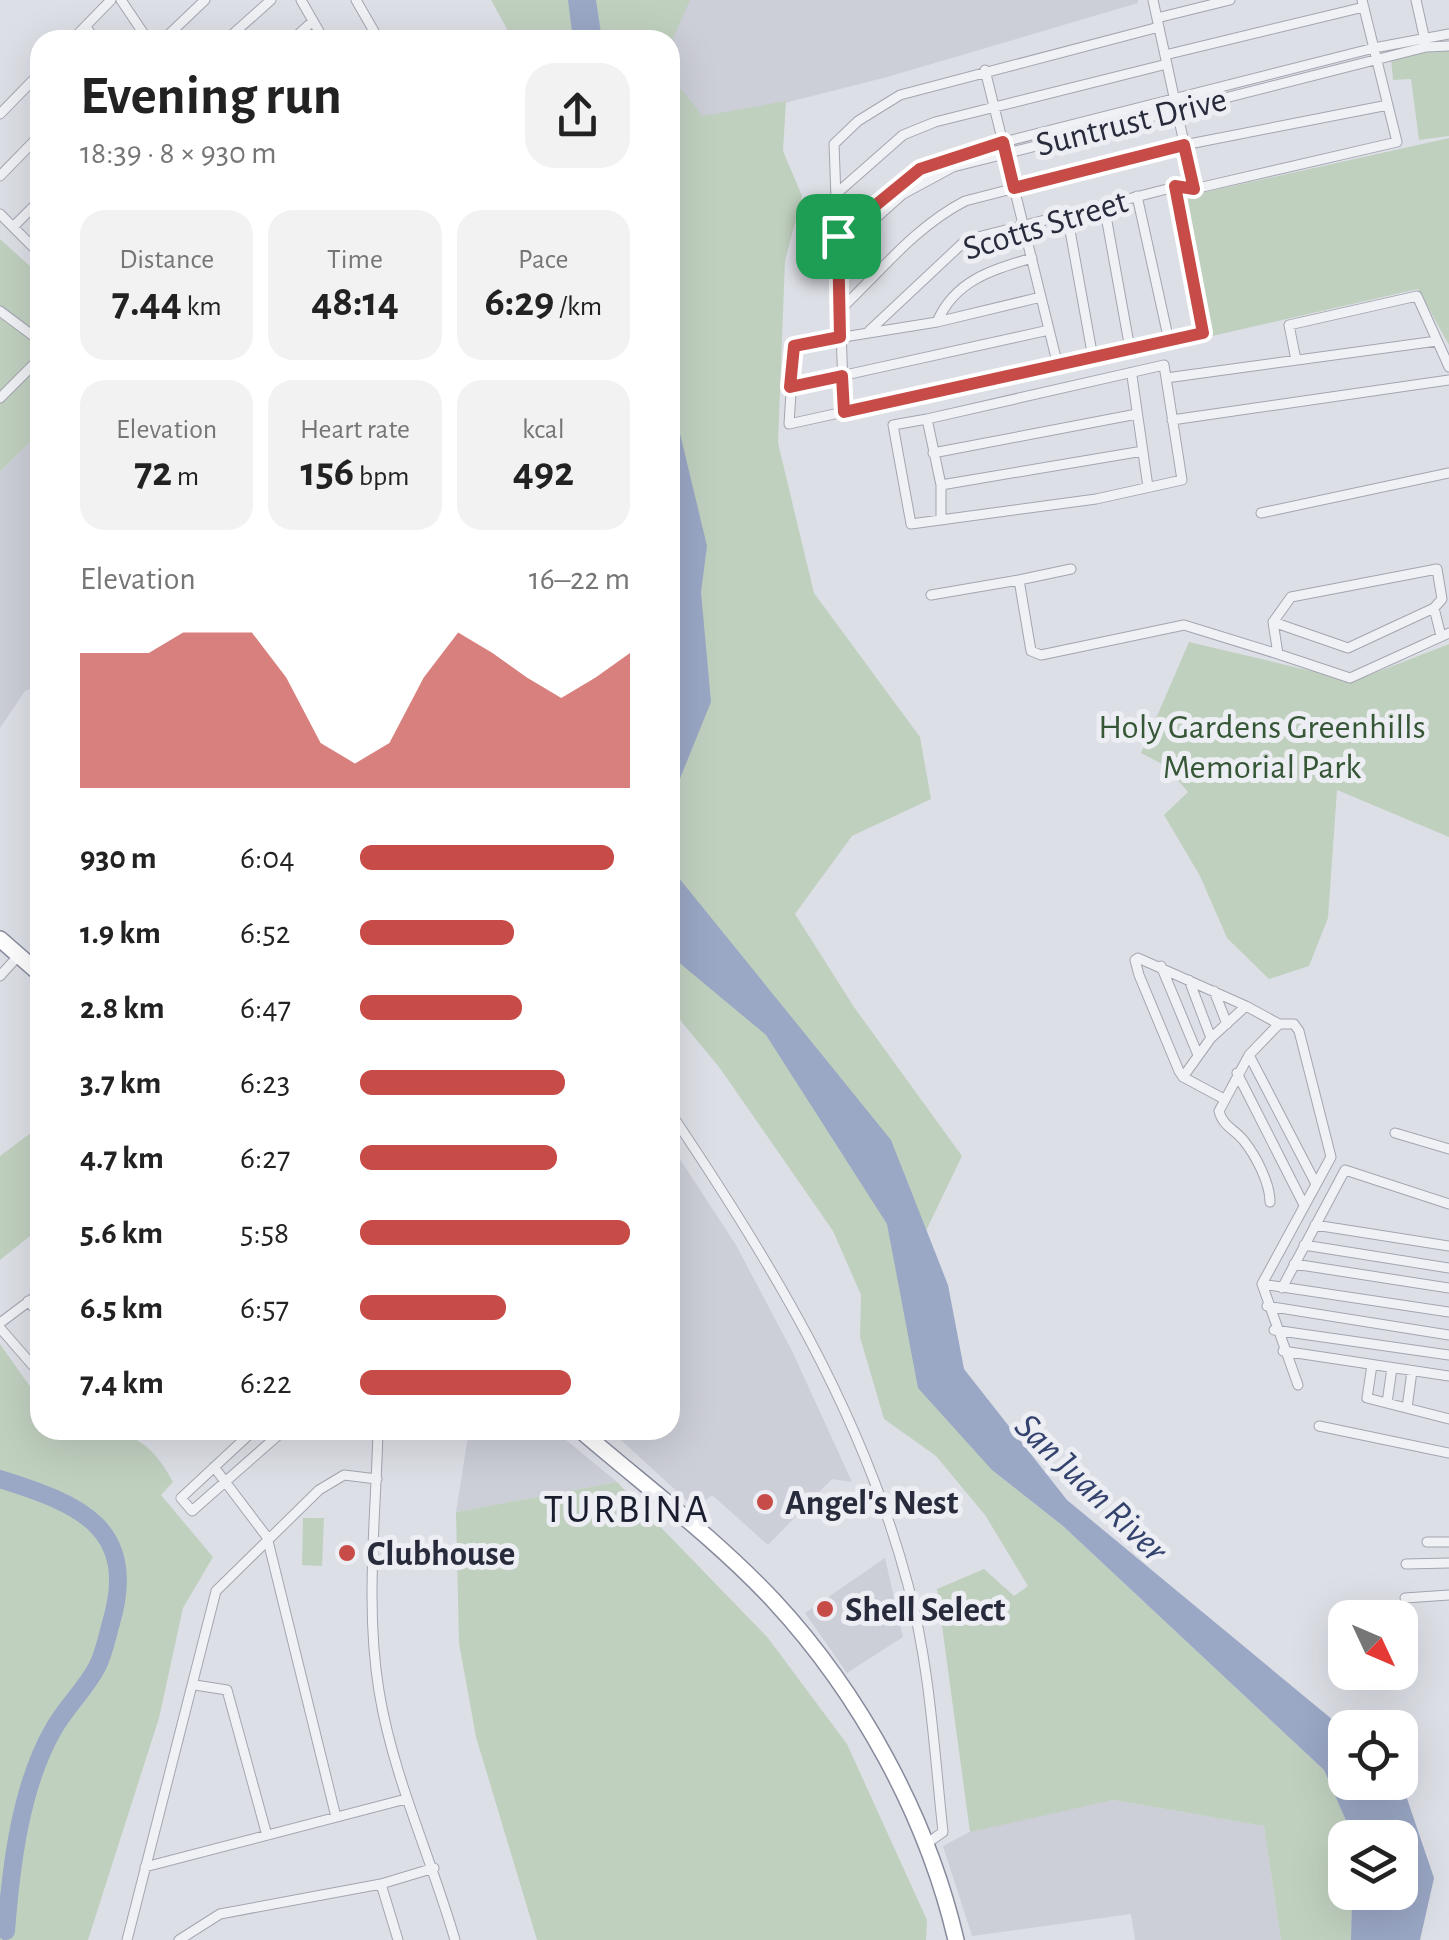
<!DOCTYPE html>
<html lang="en">
<head>
<meta charset="utf-8">
<style>
  body { margin:0; font-family:"Alegreya Sans",sans-serif; background:#f2f2f2; color:#222; height:100vh; display:flex; flex-direction:column; font-size:38px; white-space:nowrap }
  * { box-sizing:border-box; margin:0 }
  p { font-size:32px; color:#767676 }
  .icon { flex:none; width:55px; height:55px; fill:none; stroke:currentColor; stroke-width:2; stroke-linecap:round; stroke-linejoin:round }
  .map { position:relative; flex:1; overflow:hidden }
  .drawer { position:absolute; left:30px; top:30px; width:650px; height:1410px; display:flex; flex-direction:column; background:#fff; border-radius:30px; box-shadow:0 10px 40px #0002 }
  .drawer>* { flex:none }
  .needle { width:65px; rotate:134deg }
  .buttons { position:absolute; left:1328px; top:1600px; display:grid; gap:20px }
  .buttons a { display:grid; place-items:center; width:90px; height:90px; border-radius:20px; background:#fff; box-shadow:0 10px 40px #0002; font-size:50px }
  .pin { position:absolute; display:grid; place-items:center; width:85px; height:85px; color:#fff; margin:-42px; border-radius:20px; box-shadow:0 5px 15px #0006 }
  .round { display:grid; place-items:center; flex:none; width:105px; height:105px; border-radius:30px; background:#f2f2f2 }
  .summary { display:flex; align-items:center; justify-content:space-between; height:170px; padding:0 50px }
  h1 { font-size:55px; font-weight:600; line-height:75px }
  .metrics { display:grid; grid-template-columns:repeat(3,1fr); gap:15px; height:170px; padding:10px 50px }
  .metrics div { display:grid; align-content:center; border-radius:25px; background:#f2f2f2; text-align:center }
  .metrics b { font-size:42px; font-weight:600 }
  .metrics small { font-size:28px; font-weight:400 }
  .metrics p { font-size:28px }
  .chart { height:280px; padding:20px 50px }
  .chart p { display:flex; justify-content:space-between }
  .chart svg { width:100%; height:180px; margin-top:10px; fill:#c74b47; opacity:.7 }
  ul { padding:0 50px; list-style:none; font-size:32px }
  li { display:grid; grid-template-columns:160px 120px 1fr; align-items:center; height:75px }
  li i { height:25px; border-radius:12px; background:#c74b47 }
  .map>svg:first-child { display:block }
</style>
</head>
<body>
<div class="map">
<svg width="1449" height="1940" viewBox="0 0 1449 1940">
  <rect width="100%" height="100%" fill="#dddfe6"/>
  <!-- built -->
  <path fill="#ccced8" d="M610,0h528v3l-251,74 -217,55v-92z
    M40,432v253l-15,6 -25,37v-256z
    M670,1144l66,101 56,106 60,131 -20,-3 -64,66 -56,-50 -17,13 -85,-78h60z
    M469,1430h85l63,52 -161,30z
    M885,1558l18,79 -56,36 -42,-60z
    M1113,1800l151,26 17,114h-146l-4,-26 -159,22 -29,-90 34,-18z"/>
  <!-- green -->
  <path fill="#c0d0bf" d="M491,0h199l-18,41 -2,35 33,40 83,-15 -3,50 19,45 -17,65 -7,182 36,150 106,144 11,62 -79,37 -57,78 59,93 108,149 -62,129 92,185 71,56 261,244 29,67 -8,1v54l7,1 -1,47h-70l-17,-114 -151,-26 -143,32 -33,-243 47,-20 30,27 14,-10 -43,-71 -49,-59 -52,-37 -24,-82 1,-42 -28,-64 -114,-164 -49,-59v-968h-157z
    M1449,49v87l-30,4 -8,-61 -18,1 -2,-22z
    M1449,138v207l-31,-56 -210,48 -25,-140z
    M0,239l32,29 8,-7v171l-40,40z
    M1189,642l165,39 95,-37v193l-112,-47 -9,128 -19,48 -40,13 -42,-41 -27,-62 -36,-61 24,-23 -22,-26 -25,-13z
    M40,1126v102l-40,32v-104z
    M0,1344l36,51 4,-2v37c63,0 100,-11 133,52l-12,13 52,62 -30,51 -24,110 -71,222h-88z
    M617,1482l151,156 79,106 80,176 -1,20h-389l-61,-203 -17,-94 -3,-131z
    M303,1518h21l-2,48 -20,-1z"/>
  <!-- water -->
  <path fill="#9aa7c5" d="M568,0h28l6,40h-29z
    M670,392l37,154 -6,46 10,110 -41,101v-213l7,-50 -7,-22z
    M670,867l221,273 57,145 16,84 103,131 278,230v52h55v-4l34,100 -14,62h-69l1,-47 48,-1v-54l-47,-1 -29,-67 -261,-244 -71,-56 -74,-82 -31,-164 -121,-189 -96,-80z"/>
  <g fill="none" stroke-linecap="round" stroke-linejoin="round">
    <!-- stream -->
    <path stroke="#9aa7c5" stroke-width="2.5" d="M4,1940l2,-9"/>
    <!-- river -->
    <path stroke="#9aa7c5" stroke-width="18" d="M0,1479c80,25 139,49 111,144 -4,14 -7,31 -14,44 -12,23 -32,41 -44,63 -33,58 -42,137 -47,201"/>
    <defs>
      <path id="street" d="M121,0l27,40
        M301,0l23,40
        M356,0l23,40
        M1153,0l41,189
        M1416,0l8,36
        M1157,18l73,-18
        M86,26l8,14
        M72,40l39,-40
        M163,40l42,-40
        M226,40l45,-40
        M292,40l21,-19
        M1165,55l199,-48
        M985,70l73,296
        M0,114l40,-41
        M0,176l40,-41
        M836,194l67,-59 32,-13 232,-58
        M1137,196l32,145
        M1104,205l26,144
        M0,214l33,33 7,-5
        M1067,214l26,144
        M13,227l27,-27
        M838,236l82,-67 29,-13 425,-108 75,-14
        M839,251l64,-57 50,-27 473,-120 23,-1
        M1041,297l-104,25 -143,23 -5,79 414,-91 -28,-146
        M841,309c40,-38 74,-82 124,-108l219,-56 204,-40
        M0,311l40,30
        M937,322c18,-42 55,-52 95,-64
        M869,331l97,-91 209,-53 19,2 203,-47 -35,-142
        M1296,360l-7,-35 128,-29 32,71
        M1132,376l16,111
        M1166,378l271,-37
        M791,387l258,-57
        M0,398l40,-40
        M844,412l-10,-268 24,-23 42,-26 259,-68
        M927,419l-34,6 18,99 185,-25 86,-19 -18,-115 -237,54 14,66v34
        M1172,420l277,-40
        M933,453l204,-39
        M941,485l202,-34
        M1261,513l188,-40
        M1071,569l-52,11 12,71 10,4 143,-30 94,29
        M931,595l88,-15
        M1434,608l8,-9 -5,-30 -146,28 -18,25 5,32 72,24 99,-45
        M1273,622l75,26 86,-40 7,28
        M1161,966l37,89
        M0,976l19,-21
        M1189,980l22,58
        M1214,991l13,33
        M1246,1006l33,18h15l5,7 32,126 -69,127 36,101
        M1279,1024l-30,31 67,129
        M1249,1055l-30,56c4,16 16,18 25,30 12,15 26,42 26,61
        M1237,1073l67,132
        M1183,1077l28,-39 35,-32 -108,-48 -3,2 4,15 40,96 4,6 41,22
        M670,1112c99,147 192,299 238,473 22,80 26,165 35,247l-17,12
        M1395,1133l54,16
        M1315,1225l134,21
        M1304,1245l145,23
        M1294,1264l155,24
        M1262,1284l187,28
        M1282,1288l63,-118 104,34
        M28,1301l12,14
        M1267,1306l182,29
        M0,1323l40,-30
        M0,1328l34,39
        M1274,1330l175,25
        M1283,1351l166,25
        M1372,1365l-5,33 82,21
        M1387,1403l5,-35
        M1407,1408l5,-37
        M1319,1426l130,27
        M254,1430l-73,68 11,13 92,-81
        M378,1430c-2,86 -13,176 1,261 14,86 52,166 76,249
        M214,1467l53,70 69,280
        M1427,1542h22
        M1406,1564l43,-1
        M1405,1598l44,-3
        M195,1685l32,5 39,142
        M145,1867l261,-68
        M381,1884l17,56
        M127,1940l89,-349 103,-101 25,-15 33,4
        M179,1940l41,-26 161,-30 53,-16"/>
      <path id="highway" d="M0,939l40,35
        M580,1430c65,56 135,108 194,171 86,93 153,215 182,339"/>
    </defs>
    <!-- street casing -->
    <use href="#street" stroke="#a3a5b0" stroke-width="11"/>
    <!-- highway casing -->
    <use href="#highway" stroke="#868a9c" stroke-width="18"/>
    <!-- street -->
    <use href="#street" stroke="#f0f1f5" stroke-width="9"/>
    <!-- highway -->
    <use href="#highway" stroke="#fff" stroke-width="15"/>
  </g>
  <g fill="none" stroke-linecap="round" stroke-linejoin="round">
    <defs>
      <path id="route" d="M1003,142l11,46 170,-43 10,44 -19,-3 28,147 -359,79 -2,-36 -52,11 4,-41 46,-9 -2,-101 82,-67z"/>
    </defs>
    <!-- route casing -->
    <use href="#route" stroke="#fff" stroke-width="20"/>
    <!-- route -->
    <use href="#route" stroke="#c74b47" stroke-width="12"/>
  </g>
  <!-- markers -->
  <g fill="#c74b47" stroke="#edeef4" stroke-width="4">
    <circle cx="765" cy="1502" r="10"/>
    <circle cx="347" cy="1553" r="10"/>
    <circle cx="825" cy="1609" r="10"/>
  </g>
  <g text-anchor="middle" stroke-width="10" stroke-linejoin="round" paint-order="stroke">
    <!-- street labels -->
    <g font-size="35" fill="#282b3c" stroke="#edeef4">
      <text transform="translate(1131 121) rotate(-14)" y="12">Suntrust Drive</text>
      <text transform="translate(1045 224) rotate(-17)" y="12">Scotts Street</text>
    </g>
    <!-- park labels -->
    <g font-size="35" fill="#365736" stroke="#edeef4">
      <text x="1262" y="738">Holy Gardens Greenhills<tspan x="1262" dy="40">Memorial Park</tspan></text>
    </g>
    <!-- poi labels -->
    <g font-size="35" font-weight="bold" fill="#282b3c" stroke="#edeef4" text-anchor="start">
      <text x="785" y="1514">Angel's Nest</text>
      <text x="367" y="1565">Clubhouse</text>
      <text x="845" y="1621">Shell Select</text>
    </g>
    <!-- water labels -->
    <g font-size="38" font-style="italic" fill="#34436e" stroke="#edeef4">
      <text transform="translate(1092 1487) rotate(44)" y="13">San Juan River</text>
    </g>
    <!-- quarter labels -->
    <g font-size="40" letter-spacing="2.5" fill="#1a1d2d" stroke="#edeef4">
      <text x="627" y="1522">TURBINA</text>
    </g>
  </g>
</svg>
<div class="buttons">
<a><svg class="needle" viewBox="-14 -14 28 28"><path d="M0-13l5 13h-10z" fill="#e53935"/><path d="M0 13l5-13h-10z" fill="#767676"/></svg></a>
<a><svg class="icon" aria-label="locate" viewBox="0 0 24 24"><circle cx="12" cy="12" r="6"/><path d="M12 2v4M12 18v4M2 12h4M18 12h4"/></svg></a>
<a><svg class="icon" aria-label="layers" viewBox="0 0 24 24"><path d="M12 4l9 5-9 5-9-5zM3 14l9 5 9-5"/></svg></a>
</div>
<div class="pin" style="left:838px;top:236px;background:#1e9e55"><svg class="icon" aria-label="arrive" viewBox="0 0 24 24"><path d="M6 21V4h12l-3 4 3 4H6"/></svg></div>
<section class="drawer">
<div class="summary"><div><h1>Evening run</h1><p>18:39 · 8 × 930 m</p></div><a class="round"><svg class="icon" aria-label="share" viewBox="0 0 24 24"><path d="M12 15V3M7 8l5-5 5 5M5 13v7h14v-7"/></svg></a></div>
<div class="metrics">
<div><p>Distance</p><b>7.44<small> km</small></b></div>
<div><p>Time</p><b>48:14</b></div>
<div><p>Pace</p><b>6:29<small> /km</small></b></div>
</div>
<div class="metrics">
<div><p>Elevation</p><b>72<small> m</small></b></div>
<div><p>Heart rate</p><b>156<small> bpm</small></b></div>
<div><p>kcal</p><b>492</b></div>
</div>
<div class="chart"><p><span>Elevation</span>16–22 m</p>
<svg viewBox="0 0 160 44" preserveAspectRatio="none"><path d="M0 44V11L10 11L20 11L30 6L40 6L50 6L60 17L70 33L80 38L90 33L100 17L110 6L120 11L130 17L140 22L150 17L160 11V44z"/></svg>
</div>
<ul>
<li><b>930 m</b>6:04<i style="width:94%"></i></li>
<li><b>1.9 km</b>6:52<i style="width:57%"></i></li>
<li><b>2.8 km</b>6:47<i style="width:60%"></i></li>
<li><b>3.7 km</b>6:23<i style="width:76%"></i></li>
<li><b>4.7 km</b>6:27<i style="width:73%"></i></li>
<li><b>5.6 km</b>5:58<i style="width:100%"></i></li>
<li><b>6.5 km</b>6:57<i style="width:54%"></i></li>
<li><b>7.4 km</b>6:22<i style="width:78%"></i></li>
</ul>
</section>
</div>
</body>
</html>
